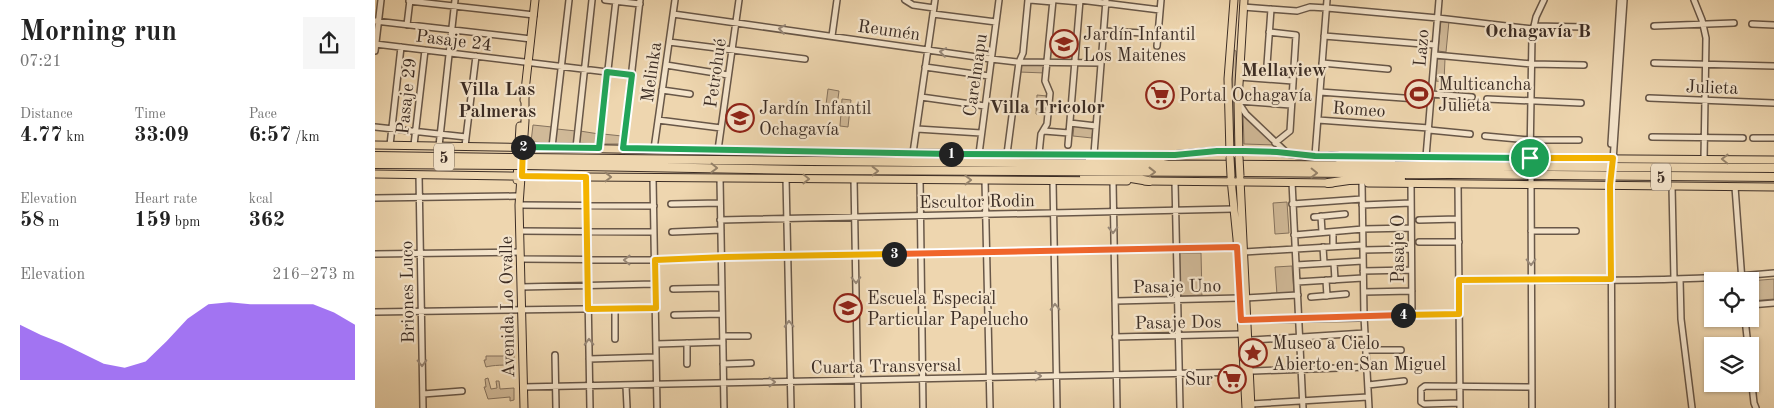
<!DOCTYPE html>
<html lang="en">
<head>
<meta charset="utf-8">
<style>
  body { margin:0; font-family:"Old Standard TT",serif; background:#f6f6f6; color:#222; height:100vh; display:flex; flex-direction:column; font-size:19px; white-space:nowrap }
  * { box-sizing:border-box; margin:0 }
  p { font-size:16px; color:#767676 }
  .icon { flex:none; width:28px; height:28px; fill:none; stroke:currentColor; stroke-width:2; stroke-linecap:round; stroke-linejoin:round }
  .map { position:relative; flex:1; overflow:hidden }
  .sheet { display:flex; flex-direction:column; background:#fff; width:375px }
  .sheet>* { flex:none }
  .tools { position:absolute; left:1329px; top:272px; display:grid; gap:10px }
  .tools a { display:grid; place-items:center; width:55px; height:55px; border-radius:0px; background:#fff; box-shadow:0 1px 4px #0004; font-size:25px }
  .pin { position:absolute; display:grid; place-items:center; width:42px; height:42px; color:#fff; margin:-21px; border:2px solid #fff; border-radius:50%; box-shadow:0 1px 5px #0007 }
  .km { position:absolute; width:25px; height:25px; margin:-12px; border-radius:50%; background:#222; color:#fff; font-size:14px; line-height:25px; text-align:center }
  .round { display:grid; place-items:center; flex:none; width:52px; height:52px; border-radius:0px; background:#f6f6f6 }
  .headline { display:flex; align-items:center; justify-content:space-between; height:85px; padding:0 20px }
  h1 { font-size:28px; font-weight:800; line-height:38px }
  .metrics { display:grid; grid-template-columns:repeat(3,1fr); gap:8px; height:85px; padding:5px 20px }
  .metrics div { display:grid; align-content:center }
  .metrics b { font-size:21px; font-weight:800 }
  .metrics small { font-size:14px; font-weight:400 }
  .metrics p { font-size:14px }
  .chart { height:140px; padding:10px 20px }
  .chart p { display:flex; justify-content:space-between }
  .chart svg { width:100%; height:90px; margin-top:5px; fill:#7c3aed; opacity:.7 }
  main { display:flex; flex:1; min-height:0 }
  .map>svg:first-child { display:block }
</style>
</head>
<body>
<main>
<section class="sheet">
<div class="headline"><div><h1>Morning run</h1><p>07:21</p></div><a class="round"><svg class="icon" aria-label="share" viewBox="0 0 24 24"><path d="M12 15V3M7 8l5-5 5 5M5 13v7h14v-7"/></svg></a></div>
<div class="metrics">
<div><p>Distance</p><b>4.77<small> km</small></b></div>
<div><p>Time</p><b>33:09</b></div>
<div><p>Pace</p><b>6:57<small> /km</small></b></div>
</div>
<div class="metrics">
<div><p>Elevation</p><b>58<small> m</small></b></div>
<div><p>Heart rate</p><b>159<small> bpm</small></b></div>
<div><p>kcal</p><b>362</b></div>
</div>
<div class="chart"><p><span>Elevation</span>216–273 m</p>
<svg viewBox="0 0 160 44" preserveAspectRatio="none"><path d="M0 44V17L10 22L20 26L30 31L40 36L50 38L60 35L70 25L80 14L90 7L100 6L110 7L120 7L130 7L140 7L150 11L160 17V44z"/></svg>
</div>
</section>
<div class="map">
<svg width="1399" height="408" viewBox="0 0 1399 408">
  <rect width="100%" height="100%" fill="#eed6af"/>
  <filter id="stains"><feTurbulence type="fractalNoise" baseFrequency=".004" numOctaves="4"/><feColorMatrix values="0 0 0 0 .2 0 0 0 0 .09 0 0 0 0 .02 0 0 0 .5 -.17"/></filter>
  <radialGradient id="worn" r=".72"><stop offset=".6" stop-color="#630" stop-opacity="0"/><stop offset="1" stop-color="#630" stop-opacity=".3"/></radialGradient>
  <!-- green -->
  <path fill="#d0b998" stroke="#86735e" d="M1066,20l8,1 -3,31 -8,-1z
    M859,50l2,1 1,90h-3l-3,-47z
    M1062,59h8l-1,23 -8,-1z
    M645,64l26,1 -1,8 -26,-1z
    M453,89l11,2 -2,15 -11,-1z
    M662,95l10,1 -1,19 -10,-1z
    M467,99l9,1 -3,27 -8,-1z
    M868,112l32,33 -31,-1z
    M158,125l19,2 -2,16 -19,-1z
    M699,125l19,2 -1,11 -19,-2z
    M182,129l19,2 -2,12h-19z
    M205,131l19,3 -2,10 -19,-1z
    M228,134l19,2 -2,8h-18z
    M912,202l2,31 -14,1 -2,-31z
    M804,253h22l1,42 -22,1z
    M917,266l2,28 -17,1 -2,-28z
    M1399,279v20l-24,2 -1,-20z
    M133,352h6v13c-9,0 -21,0 -28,2l-2,-7h2v-4h22z
    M113,378l3,11 6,-1 -1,-7h3l1,8 14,-1v12l-4,1v-4l-22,2 -4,-12h2l-1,-8z"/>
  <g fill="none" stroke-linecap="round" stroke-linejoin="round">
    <defs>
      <path id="minor" d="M230,0l35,4
        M530,0l8,5 21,3
        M655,0l23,2
        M682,0l23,2
        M1319,0l8,20 4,18 -2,121
        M34,1l125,14
        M868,7l54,4 13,-4 17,1 111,10 95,11
        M298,14l318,45 26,3 84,1
        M558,14l63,8
        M0,21l156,18
        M1377,24l22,1
        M32,25l3,-25
        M1159,26l51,1
        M1279,26l80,-3
        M729,31l40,2
        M894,32l27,3 -6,96 -15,12
        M457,36l5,-36
        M949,36l111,9
        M294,42l136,17
        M0,44l257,31
        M782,46l4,-46
        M0,51l6,-51
        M1060,55l96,9 53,1
        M947,63l66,6
        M1279,63l120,3
        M291,65l62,10
        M550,67l64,9
        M864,77l54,4
        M891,79l5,-70
        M287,90l28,4
        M945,92l111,8
        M1056,94l41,3
        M546,97l64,9
        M1274,98l125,5
        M1112,99l94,4
        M863,101l53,4
        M863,102l8,12 41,39
        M283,120l63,8
        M943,120l111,8
        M695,123l26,3
        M0,127l91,10
        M542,129l64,4
        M1054,130l41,4
        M669,131l25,2
        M1110,136l45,4h49
        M1277,137l91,1
        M1378,138h21
        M1236,144l9,-144
        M15,145l11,-98
        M39,145l11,-95
        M693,145l12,-145 80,10
        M64,146l16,-146
        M90,146l11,-90
        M177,147l17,-147
        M201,148l16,-148
        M224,148l17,-148
        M248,148l17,-148
        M279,149l21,-149
        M343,150l21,-150
        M538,153l22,-153
        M604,154l20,-154
        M632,154l12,-92 4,-9 5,-53
        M664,154l2,-20 6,-10 3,-31 -5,-12 8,-81
        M719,154l12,-154
        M940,156l12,-156
        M1051,157l13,-157
        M1155,160l2,-125 4,-18 8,-17
        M1238,161l11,-161
        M44,175l4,233
        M211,177l4,231
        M278,178l4,230
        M345,178l4,230
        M411,178l5,230
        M1156,178l1,230
        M1236,178l1,230
        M479,179l4,229
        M545,180l3,228
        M610,180l5,228
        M678,181l4,227
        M738,181l4,227
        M800,182l5,226
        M917,182l11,226
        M987,183l2,133 5,92
        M1036,184l1,131
        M1083,184l2,224
        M1297,186l2,93
        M1360,187l7,94
        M0,198l142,-2
        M296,204l49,-1
        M917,204l70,-5
        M144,205l135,1
        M987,205l49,-2
        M946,216l1,16
        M939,217l31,-3
        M345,220l513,-11
        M1044,220l39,-1
        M145,231l134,1
        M1156,231h45
        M297,232l49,-2
        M958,232v14
        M919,235l69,-6 48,-1
        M1044,242h40
        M948,247l1,16
        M988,250l48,-1
        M869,252l119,-7
        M0,254l145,-2
        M146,259l134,1 71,-3 512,-10
        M959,263l1,17
        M921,265l67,-4
        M988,271l48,-1
        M1305,279l1,40 11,89
        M951,280l1,16
        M1084,280c105,0 211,3 315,-7
        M922,282l66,-4
        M146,287l134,-3
        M298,289l49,-1
        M989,292l48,-1
        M936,297l35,-3
        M870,298l53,-3
        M740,301l125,-3
        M1375,305l24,-2
        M240,308v31
        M0,312l281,-4
        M299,315l48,-1
        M1370,319l3,27
        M869,320l115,-2 10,-3h90
        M348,336h25
        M740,337l127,-3
        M877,340l113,-7
        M281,344l67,-2
        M991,350h35
        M180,355l1,53
        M214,359l67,-2
        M312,364v-21
        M348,364l28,-1
        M1375,367l4,36 2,5
        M878,371l114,-4
        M993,385l36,-4
        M251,386l1,21
        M148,387l723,-15
        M48,394l39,-3
        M1085,403l-36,1 -3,-2v-13l4,-3 107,1
        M876,404l117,-7"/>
      <path id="major" d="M149,100l11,-100
        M0,145l414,7 346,3
        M855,154l-2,-75 6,-79
        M864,154l-1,-53 6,-101
        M795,155l47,-4h28l32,1 29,4h31
        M997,157l402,3
        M0,174l211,3 541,4
        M856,179l6,60 9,169
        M865,179l11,229
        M142,180l3,-54
        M770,181l187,2
        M993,183l406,4
        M149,408l-5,-203 6,-84v-24"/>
      <path id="highway" d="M0,156l137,2
        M956,156l15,3 45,2
        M151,158l578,6 670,4
        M715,159l64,-1 21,-3
        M0,164l137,1
        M150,165l281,5 432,2 536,5
        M709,176l47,2 18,3
        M953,183l21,-3 52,-1"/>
    </defs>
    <!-- minor casing -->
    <use href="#minor" stroke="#685748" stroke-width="8"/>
    <!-- major casing -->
    <use href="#major" stroke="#3c2d25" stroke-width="9"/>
    <!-- highway casing -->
    <use href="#highway" stroke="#3c2d25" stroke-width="10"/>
    <!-- minor -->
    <use href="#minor" stroke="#f4e4cb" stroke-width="5"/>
    <!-- major -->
    <use href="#major" stroke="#eed6af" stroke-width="7"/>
    <!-- highway -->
    <use href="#highway" stroke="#eed6af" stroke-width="8"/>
    <defs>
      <path id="minor-bridge" d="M1155,161l1,17
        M1236,178l2,-16"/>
      <path id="major-bridge" d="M855,157l1,19
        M864,157l1,19"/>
      <path id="highway-bridge" d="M137,158h14
        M137,165h13"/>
    </defs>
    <!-- minor-bridge casing -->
    <use href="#minor-bridge" stroke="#685748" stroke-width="8" stroke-linecap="butt"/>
    <!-- major-bridge casing -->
    <use href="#major-bridge" stroke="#3c2d25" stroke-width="9" stroke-linecap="butt"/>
    <!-- highway-bridge casing -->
    <use href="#highway-bridge" stroke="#3c2d25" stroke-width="10" stroke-linecap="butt"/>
    <!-- minor-bridge -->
    <use href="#minor-bridge" stroke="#f4e4cb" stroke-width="5"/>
    <!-- major-bridge -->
    <use href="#major-bridge" stroke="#eed6af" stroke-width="7"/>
    <!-- highway-bridge -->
    <use href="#highway-bridge" stroke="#eed6af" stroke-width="8"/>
  </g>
  <!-- one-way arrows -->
  <defs><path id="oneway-chevron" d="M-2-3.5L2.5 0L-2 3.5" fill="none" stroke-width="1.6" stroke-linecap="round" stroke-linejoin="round" transform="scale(1.25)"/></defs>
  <g stroke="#988878">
    <use href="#oneway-chevron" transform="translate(407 29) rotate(-172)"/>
    <use href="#oneway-chevron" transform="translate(568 52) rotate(-172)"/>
    <use href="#oneway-chevron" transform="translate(738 230) rotate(89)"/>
    <use href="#oneway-chevron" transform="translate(252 260) rotate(-179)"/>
    <use href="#oneway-chevron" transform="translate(1156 262) rotate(89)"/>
    <use href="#oneway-chevron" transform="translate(481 280) rotate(89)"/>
    <use href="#oneway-chevron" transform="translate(680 307) rotate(-91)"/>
    <use href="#oneway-chevron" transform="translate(414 324) rotate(-91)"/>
    <use href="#oneway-chevron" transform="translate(214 342) rotate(-91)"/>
    <use href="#oneway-chevron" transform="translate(47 363) rotate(89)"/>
    <use href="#oneway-chevron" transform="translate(663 376) rotate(-1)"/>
    <use href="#oneway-chevron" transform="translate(397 382) rotate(-1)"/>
  </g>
  <g stroke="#95826a">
    <use href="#oneway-chevron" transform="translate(1350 159) rotate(-179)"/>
    <use href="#oneway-chevron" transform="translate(339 168) rotate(1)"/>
    <use href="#oneway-chevron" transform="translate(500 171)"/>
    <use href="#oneway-chevron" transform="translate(777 172)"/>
    <use href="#oneway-chevron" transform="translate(939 173) rotate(1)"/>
    <use href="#oneway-chevron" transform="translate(233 177)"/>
    <use href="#oneway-chevron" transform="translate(431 179) rotate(1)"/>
    <use href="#oneway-chevron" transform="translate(593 180)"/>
  </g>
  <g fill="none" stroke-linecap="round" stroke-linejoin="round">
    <defs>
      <path id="split-1" d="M576,154l224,1 42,-4h28l32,1 38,4 215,2"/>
      <path id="split-2" d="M148,147l76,1 8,-76 25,3 -9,73 328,6"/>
      <path id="split-3" d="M148,147l-1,29 64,1 2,132 68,-1 -1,-48 71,-3 168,-3"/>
      <path id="split-4" d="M519,254l343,-7 4,73 162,-5"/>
      <path id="split-5" d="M1028,315l56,-1v-34l152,-1 -1,-94 3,-27h-83"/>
    </defs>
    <!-- split-1 casing -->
    <use href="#split-1" stroke="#fff" stroke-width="10"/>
    <!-- split-2 casing -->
    <use href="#split-2" stroke="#fff" stroke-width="10"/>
    <!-- split-3 casing -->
    <use href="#split-3" stroke="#fff" stroke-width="10"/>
    <!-- split-4 casing -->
    <use href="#split-4" stroke="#fff" stroke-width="10"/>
    <!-- split-5 casing -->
    <use href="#split-5" stroke="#fff" stroke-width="10"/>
    <!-- split-1 -->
    <use href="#split-1" stroke="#22a559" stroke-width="6"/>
    <!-- split-2 -->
    <use href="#split-2" stroke="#22a559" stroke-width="6"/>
    <!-- split-3 -->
    <use href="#split-3" stroke="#f5b400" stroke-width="6"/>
    <!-- split-4 -->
    <use href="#split-4" stroke="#f0652b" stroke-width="6"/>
    <!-- split-5 -->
    <use href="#split-5" stroke="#f5b400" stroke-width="6"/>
  </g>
  <!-- icons -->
  <defs>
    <symbol id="school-ring" viewBox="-11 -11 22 22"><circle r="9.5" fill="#f4e4cb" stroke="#8f2418" stroke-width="1.5"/><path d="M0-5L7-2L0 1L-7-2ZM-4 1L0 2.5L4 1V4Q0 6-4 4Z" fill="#8f2418"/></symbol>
    <symbol id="stadium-ring" viewBox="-11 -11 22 22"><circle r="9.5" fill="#f4e4cb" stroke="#8f2418" stroke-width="1.5"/><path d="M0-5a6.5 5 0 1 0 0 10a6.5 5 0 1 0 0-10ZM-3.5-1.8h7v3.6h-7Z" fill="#8f2418"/></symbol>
    <symbol id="supermarket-ring" viewBox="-11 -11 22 22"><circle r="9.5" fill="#f4e4cb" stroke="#8f2418" stroke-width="1.5"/><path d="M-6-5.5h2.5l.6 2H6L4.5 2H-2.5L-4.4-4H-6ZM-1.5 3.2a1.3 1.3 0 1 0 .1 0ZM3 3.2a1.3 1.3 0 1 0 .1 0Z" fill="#8f2418"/></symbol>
    <symbol id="sight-ring" viewBox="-11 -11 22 22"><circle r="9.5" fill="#f4e4cb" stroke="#8f2418" stroke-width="1.5"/><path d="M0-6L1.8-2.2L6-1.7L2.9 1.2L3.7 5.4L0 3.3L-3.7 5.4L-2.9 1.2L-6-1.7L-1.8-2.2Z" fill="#8f2418"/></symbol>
  </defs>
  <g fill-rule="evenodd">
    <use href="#school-ring" x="673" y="28" width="32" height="32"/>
    <use href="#stadium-ring" x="1028" y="78" width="32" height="32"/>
    <use href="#supermarket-ring" x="769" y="79" width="32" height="32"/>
    <use href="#school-ring" x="349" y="102" width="32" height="32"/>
    <use href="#school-ring" x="457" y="292" width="32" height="32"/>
    <use href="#sight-ring" x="862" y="337" width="32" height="32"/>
    <use href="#supermarket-ring" x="841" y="363" width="32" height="32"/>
  </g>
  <g text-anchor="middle" stroke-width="4.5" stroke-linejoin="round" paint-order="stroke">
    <!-- shield labels -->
    <g fill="#f4e4cb" stroke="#736457" stroke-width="1">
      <rect x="59" y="143.5" width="20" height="27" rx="4"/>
      <rect x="1276" y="163.5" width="20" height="27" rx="4"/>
    </g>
    <g font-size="16" font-weight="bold" fill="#3c2d25">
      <text x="69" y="163">5</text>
      <text x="1286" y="183">5</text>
    </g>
    <!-- street labels -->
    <g font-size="18" fill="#3c2d25" stroke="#f4e4cb">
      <text transform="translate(514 30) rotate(8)" y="6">Reumén</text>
      <text transform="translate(79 40) rotate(7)" y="6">Pasaje 24</text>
      <text transform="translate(1046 48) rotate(-85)" y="6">Lazo</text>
      <text transform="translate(276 72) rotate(-82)" y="6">Melinka</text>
      <text transform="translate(340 73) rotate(-82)" y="6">Petrohué</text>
      <text transform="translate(600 75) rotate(-82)" y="6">Carelmapu</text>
      <text transform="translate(1337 87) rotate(2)" y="6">Julieta</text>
      <text transform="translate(31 96) rotate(-84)" y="6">Pasaje 29</text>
      <text transform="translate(984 109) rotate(4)" y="6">Romeo</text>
      <text transform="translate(602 201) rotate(-1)" y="6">Escultor Rodin</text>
      <text transform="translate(1023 249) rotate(-90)" y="6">Pasaje O</text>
      <text transform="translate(802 286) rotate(-1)" y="6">Pasaje Uno</text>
      <text transform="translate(32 292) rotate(-91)" y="6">Briones Luco</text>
      <text transform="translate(132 307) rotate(-91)" y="6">Avenida Lo Ovalle</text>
      <text transform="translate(803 322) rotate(-1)" y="6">Pasaje Dos</text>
      <text transform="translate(511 366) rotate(-1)" y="6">Cuarta Transversal</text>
    </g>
    <!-- poi labels -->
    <g font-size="18" fill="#3c2d25" stroke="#f4e4cb" text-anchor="start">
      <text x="708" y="40">Jardín Infantil<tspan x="708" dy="21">Los Maitenes</tspan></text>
      <text x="1063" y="90">Multicancha<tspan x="1063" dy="21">Julieta</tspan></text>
      <text x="804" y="101">Portal Ochagavía</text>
      <text x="384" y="114">Jardín Infantil<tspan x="384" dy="21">Ochagavía</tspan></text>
      <text x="492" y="304">Escuela Especial<tspan x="492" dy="21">Particular Papelucho</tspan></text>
      <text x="897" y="349">Museo a Cielo<tspan x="897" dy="21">Abierto en San Miguel</tspan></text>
      <text x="838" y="385" text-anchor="end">Sur</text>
    </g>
    <!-- neighbourhood labels -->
    <g font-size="19" font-weight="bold" fill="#3c2d25" stroke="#f4e4cb">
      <text x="1163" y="37">Ochagavía B</text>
      <text x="909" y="76">Mellaview</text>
      <text x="122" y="95">Villa Las<tspan x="122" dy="22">Palmeras</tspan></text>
      <text x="672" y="113">Villa Tricolor</text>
    </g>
  </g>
  <rect width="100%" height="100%" filter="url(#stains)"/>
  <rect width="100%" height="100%" fill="url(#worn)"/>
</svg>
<div class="tools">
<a><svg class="icon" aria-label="locate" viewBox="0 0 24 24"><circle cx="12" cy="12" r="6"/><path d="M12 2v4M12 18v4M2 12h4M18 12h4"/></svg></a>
<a><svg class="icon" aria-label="layers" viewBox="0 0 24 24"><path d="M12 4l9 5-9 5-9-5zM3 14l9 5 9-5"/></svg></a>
</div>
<div class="pin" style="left:1155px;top:158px;background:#1e9e55"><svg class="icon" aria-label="arrive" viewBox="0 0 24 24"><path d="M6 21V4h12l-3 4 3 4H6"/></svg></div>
<b class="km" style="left:576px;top:154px">1</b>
<b class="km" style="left:148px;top:147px">2</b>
<b class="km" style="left:519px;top:254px">3</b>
<b class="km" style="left:1028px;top:315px">4</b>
</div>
</main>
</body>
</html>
